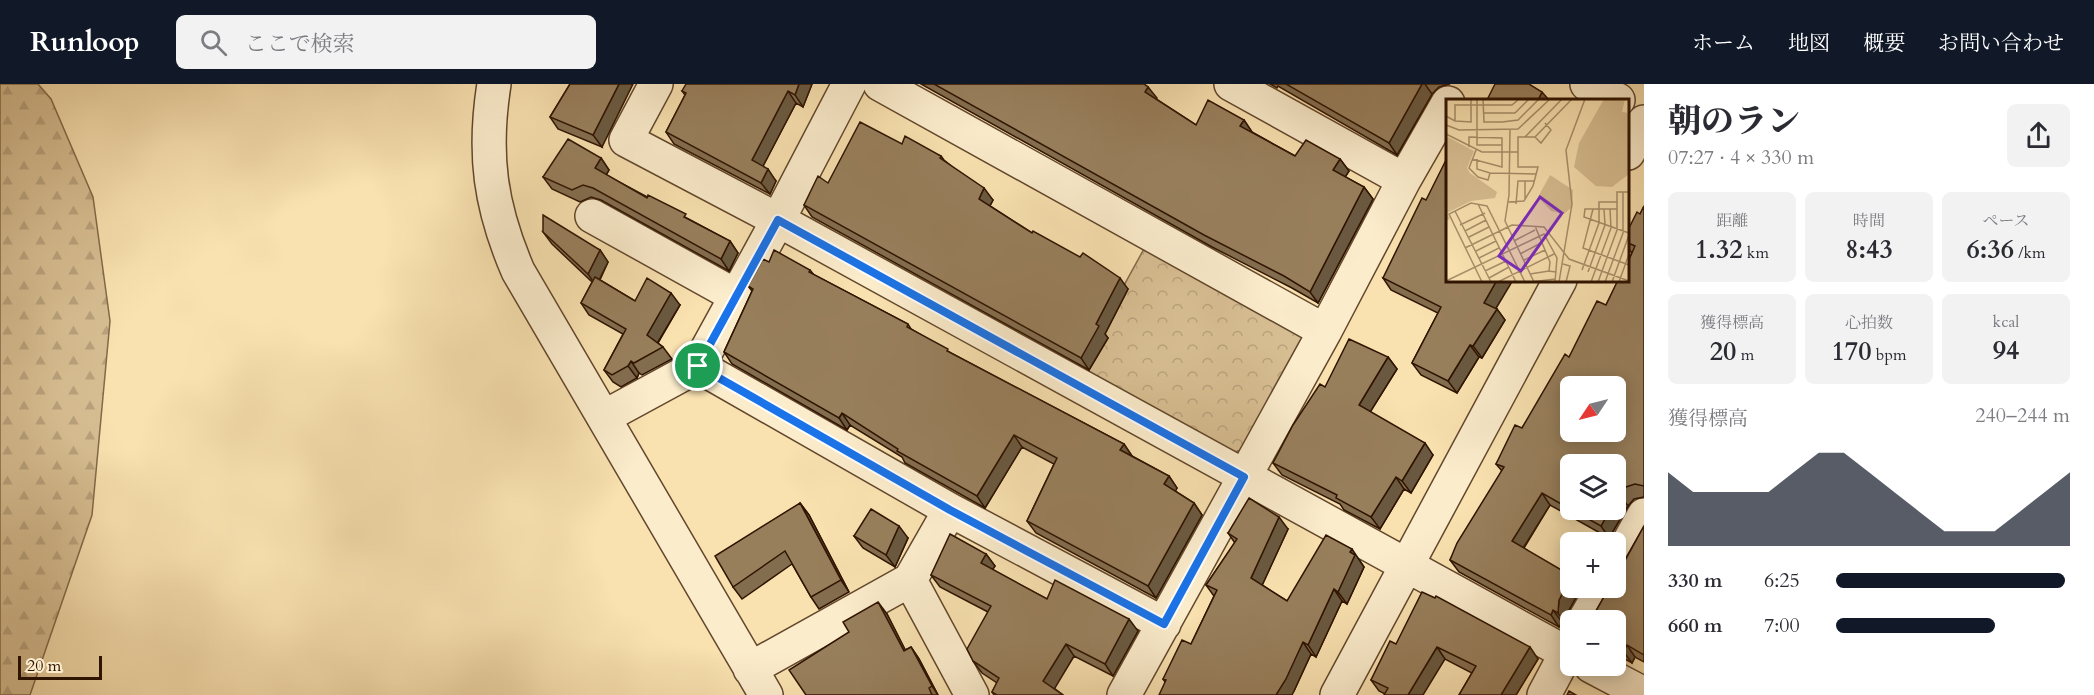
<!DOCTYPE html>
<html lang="ja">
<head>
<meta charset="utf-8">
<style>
  body { margin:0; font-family:Cardo,"Noto Serif JP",serif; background:#f2f2f3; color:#2b2b33; height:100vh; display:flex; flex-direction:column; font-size:22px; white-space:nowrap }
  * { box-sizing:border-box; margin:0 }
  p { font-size:20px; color:#7c7c81 }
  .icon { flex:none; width:33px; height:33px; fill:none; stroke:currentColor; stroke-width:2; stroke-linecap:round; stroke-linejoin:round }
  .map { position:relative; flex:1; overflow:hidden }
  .panel { display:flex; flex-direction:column; background:#fff; width:450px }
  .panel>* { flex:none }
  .needle { width:39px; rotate:235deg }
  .buttons { position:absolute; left:1560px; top:292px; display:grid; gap:12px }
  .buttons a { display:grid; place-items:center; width:66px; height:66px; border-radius:9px; background:#fff; box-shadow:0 3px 15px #0003; font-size:30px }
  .scale { position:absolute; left:18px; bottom:15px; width:84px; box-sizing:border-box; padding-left:6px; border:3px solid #2f1400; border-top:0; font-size:16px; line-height:21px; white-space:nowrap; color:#2f1400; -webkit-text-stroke:4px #fbeccc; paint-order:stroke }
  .pin { position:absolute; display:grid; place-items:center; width:51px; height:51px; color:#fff; margin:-26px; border:3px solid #fff; border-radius:50%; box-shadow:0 2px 6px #0007 }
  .round { display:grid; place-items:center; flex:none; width:63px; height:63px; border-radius:9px; background:#f2f2f3 }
  .overview { display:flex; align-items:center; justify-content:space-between; height:102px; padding:0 24px }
  h1 { font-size:33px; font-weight:800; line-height:45px }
  .metrics { display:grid; grid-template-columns:repeat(3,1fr); gap:9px; height:102px; padding:6px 24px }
  .metrics div { display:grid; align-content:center; border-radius:9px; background:#f2f2f3; text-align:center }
  .metrics b { font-size:26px; font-weight:800 }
  .metrics small { font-size:16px; font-weight:400 }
  .metrics p { font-size:16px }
  .chart { height:168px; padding:12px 24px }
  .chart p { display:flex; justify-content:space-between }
  .chart svg { width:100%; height:108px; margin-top:6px; fill:#111827; opacity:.7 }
  ul { padding:0 24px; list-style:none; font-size:20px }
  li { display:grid; grid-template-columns:96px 72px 1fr; align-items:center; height:45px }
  li i { height:15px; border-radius:8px; background:#111827 }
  header { display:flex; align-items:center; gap:36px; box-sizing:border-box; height:84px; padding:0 30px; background:#111827; color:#fff }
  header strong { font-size:28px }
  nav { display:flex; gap:33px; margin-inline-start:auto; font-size:21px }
  .search { width:420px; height:54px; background:#f2f2f3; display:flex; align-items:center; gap:15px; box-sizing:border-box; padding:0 21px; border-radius:9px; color:#7c7c81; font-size:22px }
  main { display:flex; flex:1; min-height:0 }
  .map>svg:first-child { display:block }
</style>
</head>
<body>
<header>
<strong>Runloop</strong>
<div class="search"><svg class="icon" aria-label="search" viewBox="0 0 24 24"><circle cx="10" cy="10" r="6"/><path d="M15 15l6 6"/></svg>ここで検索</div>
<nav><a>ホーム</a><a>地図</a><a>概要</a><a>お問い合わせ</a></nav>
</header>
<main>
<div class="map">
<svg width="1644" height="611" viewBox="0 0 1644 611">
  <defs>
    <pattern id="forest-firs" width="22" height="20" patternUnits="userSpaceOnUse" patternTransform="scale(1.5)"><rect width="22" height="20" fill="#d7be92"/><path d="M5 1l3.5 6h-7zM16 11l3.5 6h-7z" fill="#b9a27c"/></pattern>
    <pattern id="park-crowns" width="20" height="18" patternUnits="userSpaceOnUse" patternTransform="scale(1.5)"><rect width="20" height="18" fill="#d7be92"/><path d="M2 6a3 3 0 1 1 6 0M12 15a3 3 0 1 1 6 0" fill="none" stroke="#b9a27c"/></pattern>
  </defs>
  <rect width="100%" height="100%" fill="#f9e1b0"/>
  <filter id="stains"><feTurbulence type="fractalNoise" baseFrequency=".00333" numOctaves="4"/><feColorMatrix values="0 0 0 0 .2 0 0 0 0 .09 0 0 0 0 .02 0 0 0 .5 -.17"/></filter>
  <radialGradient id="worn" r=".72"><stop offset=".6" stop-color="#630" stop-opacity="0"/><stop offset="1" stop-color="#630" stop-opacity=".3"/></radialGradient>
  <!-- forest -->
  <path fill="url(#forest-firs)" stroke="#836949" stroke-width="1.5" d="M0,0h38l13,15 42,98 17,124 -18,194 -62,180h-30z"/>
  <!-- park -->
  <path fill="url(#park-crowns)" stroke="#836949" stroke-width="1.5" d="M1145,163l154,79 6,22 -59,101 -24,6 -145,-84z"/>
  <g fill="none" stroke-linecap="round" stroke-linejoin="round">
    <defs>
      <path id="minor" d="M494,0c-11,70 -4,122 24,187l248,424
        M656,0l-30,56 152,80 792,435
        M880,0l445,247
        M1231,0l173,96
        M1587,0l31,16
        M1628,69l16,-31
        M592,132l144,80
        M698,282l252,144 214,114
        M604,333l94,-51 80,-146 71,-136
        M1616,481l28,-50
        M910,496l62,115
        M1584,537l19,-33
        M1591,582l53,28
        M750,585l160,-89 40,-70
        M1124,611l201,-364 79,-151 44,-77
        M1337,611l223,-415
        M1544,611l26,-49"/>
    </defs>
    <!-- minor casing -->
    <use href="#minor" stroke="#62472c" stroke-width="36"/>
    <!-- minor -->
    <use href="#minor" stroke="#fbeccc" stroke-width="33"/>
  </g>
  <!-- wall -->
  <path fill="#836d4f" stroke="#2f1400" stroke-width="1.5" fill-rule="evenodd" d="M570,0l32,63 -44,-18 -8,-12z
    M812,0l-9,23 -7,-4 -33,63 13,15 -6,13 -96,-50 -8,-12 19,-37 -3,-4z
    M921,0h223l4,3 8,12 40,26 48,-5 8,12 43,24 45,3 9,12 -4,6 19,10 9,12 -55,104 -26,-15 -80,-41z
    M1270,0h180l-11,3 -7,7 -35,61 -119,-69 -1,2z
    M902,60l39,12 3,4 49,40 -3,6 42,27 96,56 -23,45 3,4 -19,32 -277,-153 -8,-12 24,-22z
    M601,74l8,12 -3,5 124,66 8,12 -9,18 -128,-71 -10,-3 -11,5 -28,-13 -9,-12z
    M1644,122v291l-10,2 -6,7 -19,32 -59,-33 -26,43 57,40 -13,24 -2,13 -4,-3 -3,5 -100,-55 -9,-12 52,-89 -6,-7 26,-36 47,-71 37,-52 26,-52 -4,-5v-18l12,-16zM1570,381l46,45h-46z
    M543,148l57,18 8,12 -8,18 35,21 45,4 -22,38 5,4 9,12 -30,16 -3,-2 -2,5 -16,9 -8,-5 -9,-12 19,-36 -34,-19 -8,-12 11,-21 -40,-38z
    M769,178l41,8 4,5 94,49 3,5 40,24 173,91 8,12 37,20 8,12 -2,3 19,12 8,12 -46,83 -120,-65 -9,-12 27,-57 -32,-17 -37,61 -80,-45 -3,-6 -52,-32 -3,5 -115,-66 -8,-12 28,-61 -4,-5z
    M1383,194l113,30 9,12 -23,38 -3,-1 -22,36 -36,-18 -9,-12 26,-50 -47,-23z
    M1388,273l9,12 -27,43 63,43 -22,38 -7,-4 -24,40 -36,-19 -4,-6 -58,-29 -9,-12 52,-76z
    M800,419l9,12 40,77 -30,17 -8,-12 -19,-33 -50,35 -9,-12z
    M1644,442v136l-9,-5 -3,6 -16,-9v-33l-24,-3z
    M1288,445l-26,56 25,16 73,-40 4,6 -17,37 -5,-3 -26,56 -5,-3 -17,37 -129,-9 -2,-3 28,-35 23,-48 -8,-11 29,-42 -7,-10z
    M854,452l54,2 -13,29 -32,-19z
    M986,470l9,12 -3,4 55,29 91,32 -25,45 -39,-20 -20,32 9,7h-69l-2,-3 5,-9 -15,-10 -9,-12 15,-49 -48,-25 -9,-12z
    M887,530l18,36 6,-3 8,12 19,36h-132z
    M1396,560l142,15 -22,36h-57l13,-22 -27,-14 -60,35 -6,-3 -8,-11z"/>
  <!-- shaded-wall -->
  <path fill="#6a5940" stroke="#2f1400" stroke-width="1.5" d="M619,0h14l-31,63 -9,-12z
    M799,0h13l-9,23 -8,-12z
    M1422,0h3l7,10 -35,61 -8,-12z
    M1148,3l9,11 -4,6 -8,-12z
    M788,7l8,12 -36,69 -8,-12z
    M1542,8l7,8h-11z
    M1244,36l8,12 -3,6 -9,-12z
    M601,74l8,12 -6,10 -8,-12z
    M1340,75l9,12 -7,11 -9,-12z
    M768,85l8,12 -6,13 -9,-11z
    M1364,103l9,12 -55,104 -8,-11z
    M984,104l9,12 -6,11 -8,-12z
    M730,157l8,12 -9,18 -8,-12z
    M600,166l8,12 -12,24 -8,-12z
    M1120,194l8,11 -23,45 3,4 -19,32 -8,-12 15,-34z
    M1497,196h16l-21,35 -8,-12z
    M671,209l9,12 -25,42 -8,-12z
    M1497,225l8,11 -23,38 -9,-12z
    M1470,261l9,12 -22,36 -9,-12z
    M1388,273l9,12 -30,48 -8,-12z
    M631,277l8,12 -2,5 -9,-12z
    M842,329l8,12 -3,5 -8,-12z
    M1014,351l8,12 -37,61 -8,-12z
    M1425,359l8,12 -22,38 -9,-12z
    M1124,360l8,12 -12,-6z
    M1169,392l8,12 -4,8 -9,-12z
    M1396,393l8,12 -24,40 -9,-12z
    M1542,409l8,12 -30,48 -8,-12z
    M1619,410l9,12 -19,32 -8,-12 9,-16h6v-9z
    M800,419l9,12 40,77 -8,-12z
    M1194,419l8,12 -46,83 -8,-12z
    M1279,433l9,12 -28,61 -9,-12z
    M899,442l9,12 -13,29 -9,-12z
    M1352,465l12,18 -17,37 -9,-12 12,-40z
    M986,470l9,12 -6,9 -8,-12z
    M1570,496v8h11l-13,24 -2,13 -8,-12 1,-13z
    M1334,505l8,12 -26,56 -8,-12z
    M878,518l9,12 25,49 -8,-12z
    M1553,526l9,12 -3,5 -8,-12z
    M1129,535l9,12 -25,45 -8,-12z
    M1303,558l8,12 -17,37 -2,4h-16z
    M1066,560l8,12 -22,37 -9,-12z
    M1627,561l8,12 -3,6 -9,-12z
    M911,563l8,12 19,36 -6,-9z
    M1437,563l8,12 -22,36h-15z
    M1530,563l8,12 -22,36h-15z"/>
  <!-- building -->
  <path fill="#987f5c" stroke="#2f1400" stroke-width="1.5" fill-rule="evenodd" d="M570,0h49l-26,51 -43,-18z
    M686,0h113l-4,11 -7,-4 -36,69 16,9 -7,14 -95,-51 20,-39 -4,-2z
    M934,0h210l4,3 -3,5 51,33 12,-25 36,20 -4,6 55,30 11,-16 34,19 -7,11 31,17 -54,105 -26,-16 -80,-41z
    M1286,0h136l-33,59z
    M1495,0h34l13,8 -4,8h-51z
    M860,38l42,22 3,-8 36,20 -1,2 44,30 -5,11 53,34 1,-2 47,26 3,-4 37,25 -24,46 3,2 -18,32 -277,-153 14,-29 10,7z
    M568,55l33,19 -6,10 52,30 1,-3 38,19 -2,3 46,24 -9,18 -128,-71 -10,-3 -11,5 -29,-13z
    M1448,72v124h49l-13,23 13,6 -24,37 -3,-1 -22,36 -36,-18 29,-56 -58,-29 39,-80 4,2z
    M1644,122v280l-9,-2 -9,3 -7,7 -3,7v-36h-46v44l-28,-16 -30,48 58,34v5l-11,20 -1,13 -5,-3 -2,5 -101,-55 7,-17 47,-76 -8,-3 19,-39 7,3 43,-74 4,3 28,-56 9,4 12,-25h10v-18l7,-16 -7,-3v-13l9,-18 3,2zM1570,303h46v45h-46z
    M543,131l57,35 -12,24 -45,-42z
    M774,166l36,20 -1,2 99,52 -1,3 41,22 -1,2 177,93 -4,6 49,26 -5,8 30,19 -46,83 -121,-65 30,-63 -43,-23 -37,61 -80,-45 1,-2 -56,-36 -3,5 -115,-66 29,-63 -5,-3 15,-27 6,3z
    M595,193l40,24 12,-23 24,15 -24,42 16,12 -29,16 -3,-2 -3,5 -16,9 -8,-5 22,-41 -45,-26z
    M1349,255l39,18 -29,48 66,38 -23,38 -6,-4 -25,40 -35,-19 1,-3 -64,-32 20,-38 27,-41 5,3z
    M1249,414l30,19 -28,61 36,23 39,-66 26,14 -2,3 5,3 -17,37 -4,-3 -26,56 -5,-3 -17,37 -10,16h-117l7,-15 -3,-1 19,-39 9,4 26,-54 -11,-5 31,-46 -9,-6z
    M800,419l41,77 -30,17 -26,-46 -52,36 -18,-31z
    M871,425l28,17 -13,29 -32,-19z
    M1572,426h38l-9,16z
    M1644,442v129l-17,-10 -4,6 -7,-4v-26h-27l3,-3 17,-30h7v-11z
    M950,450l36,20 -5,9 66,36 8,-19 74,39 -24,45 -39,-20 -23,37 20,14h-66l-5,-3 7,-14 -26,-17 -6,-12 24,-43 -60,-31z
    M1422,508l13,6 1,-2 94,51 -29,48h-42l17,-29 -39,-19 -29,48h-24l4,-7 -17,-8 19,-39 6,3z
    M878,518l26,49 7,-4 21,39 -3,2 3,7h-126l-17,-25 60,-38 -6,-10z
    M1569,607l7,4h-9z"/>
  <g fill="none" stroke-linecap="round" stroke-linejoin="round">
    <defs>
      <path id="route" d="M778,136l466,257 -80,147 -214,-114 -252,-144z"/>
    </defs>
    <!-- route casing -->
    <use href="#route" stroke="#fff" stroke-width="12"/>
    <!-- route -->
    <use href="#route" stroke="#1a73e8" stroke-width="8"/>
  </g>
  <!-- overview -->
  <g transform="translate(1446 15)">
    <rect width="183" height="183" fill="#f9e1b0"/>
    <path d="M179,0l-3,13 7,1v61l-17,13 -16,-1 -22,-19 5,-24 25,-44zM0,37l28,15 -7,17 3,5 27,19 -2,6 -24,3 -24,12 3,6 -4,2zM104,76l23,15 -1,17 -8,7 -13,-3 -13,-14z" fill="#d7be92"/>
    <path fill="none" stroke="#a88f6a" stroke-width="1.5" d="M31,0v46h25M37,0l1,23h18l16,-2 21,-21M37,14h32l14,-14M0,17l9,5 16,1v-23M9,22v-16h57l7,-6M0,26l13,5 59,-1 32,-30M64,31l-1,65 -4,26 29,61M0,35l36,18h36M79,38l37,-38M89,38l6,6 10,-13 -6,-7M23,48v-10l33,1v29l-30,-8M30,51l-7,18 9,9 10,3 2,-7 46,1M31,60v10l13,4M79,101v-19M62,103l16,-1 9,-15 5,-19h-20v-30h17l37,-38M32,105l38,78M70,105l2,-23h16M147,110l-10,39 46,17M171,110h-32l-1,8 45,16M9,112l36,71M14,126l25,-12M89,127l15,36 -1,9 7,1M19,132l21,-11M23,138l20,-10M68,142l21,-11M19,149l47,-23 32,2 25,32 60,22M30,152l20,-10M74,155l21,-11M33,159l20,-10M78,161l21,-10M117,165l7,2 -4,16M136,171l17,-47v-21h18M39,172l21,-10M142,173l17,-47 -1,-16M84,175l19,-3M43,179l20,-11M0,182l98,-47 13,24 -2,24M36,183l-33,-68 22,-11 16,3 38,76M52,183l56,-28M85,183l24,-3M113,183l13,-78 -6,-54 19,-51M145,183l20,-54 -1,-19M152,183l19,-52v-38h12M159,183l18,-49v-41M166,183l17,-47M173,183l10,-28"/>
    <path fill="#7b2cbf" fill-opacity="0.15" stroke="#7b2cbf" stroke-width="3" d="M94,98l22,16 -41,58 -22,-15z"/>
    <rect width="183" height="183" fill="none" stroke="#2f1400" stroke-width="3"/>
  </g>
  <rect width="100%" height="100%" filter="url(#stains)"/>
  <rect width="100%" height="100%" fill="url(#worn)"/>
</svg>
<div class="buttons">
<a><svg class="needle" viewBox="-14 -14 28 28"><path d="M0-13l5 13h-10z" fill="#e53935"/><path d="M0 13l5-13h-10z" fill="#7c7c81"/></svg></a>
<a><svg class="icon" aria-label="layers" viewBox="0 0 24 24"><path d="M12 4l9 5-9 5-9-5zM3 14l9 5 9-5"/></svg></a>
<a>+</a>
<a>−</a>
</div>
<div class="scale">20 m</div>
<div class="pin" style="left:698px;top:282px;background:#1e9e55"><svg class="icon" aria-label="arrive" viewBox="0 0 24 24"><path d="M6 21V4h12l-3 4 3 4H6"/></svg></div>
</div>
<section class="panel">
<div class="overview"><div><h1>朝のラン</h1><p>07:27 · 4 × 330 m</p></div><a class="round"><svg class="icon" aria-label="share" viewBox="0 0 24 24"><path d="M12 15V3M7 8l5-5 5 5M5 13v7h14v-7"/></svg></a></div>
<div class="metrics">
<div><p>距離</p><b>1.32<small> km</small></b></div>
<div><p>時間</p><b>8:43</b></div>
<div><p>ペース</p><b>6:36<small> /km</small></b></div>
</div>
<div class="metrics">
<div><p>獲得標高</p><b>20<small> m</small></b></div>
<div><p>心拍数</p><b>170<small> bpm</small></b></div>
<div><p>kcal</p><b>94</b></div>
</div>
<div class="chart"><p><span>獲得標高</span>240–244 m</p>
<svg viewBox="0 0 160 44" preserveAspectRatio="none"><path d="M0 44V14L10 22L20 22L30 22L40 22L50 14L60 6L70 6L80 14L90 22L100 30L110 38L120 38L130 38L140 30L150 22L160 14V44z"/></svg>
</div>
<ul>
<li><b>330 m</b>6:25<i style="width:98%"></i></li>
<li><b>660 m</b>7:00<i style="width:68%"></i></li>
</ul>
</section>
</main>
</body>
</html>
